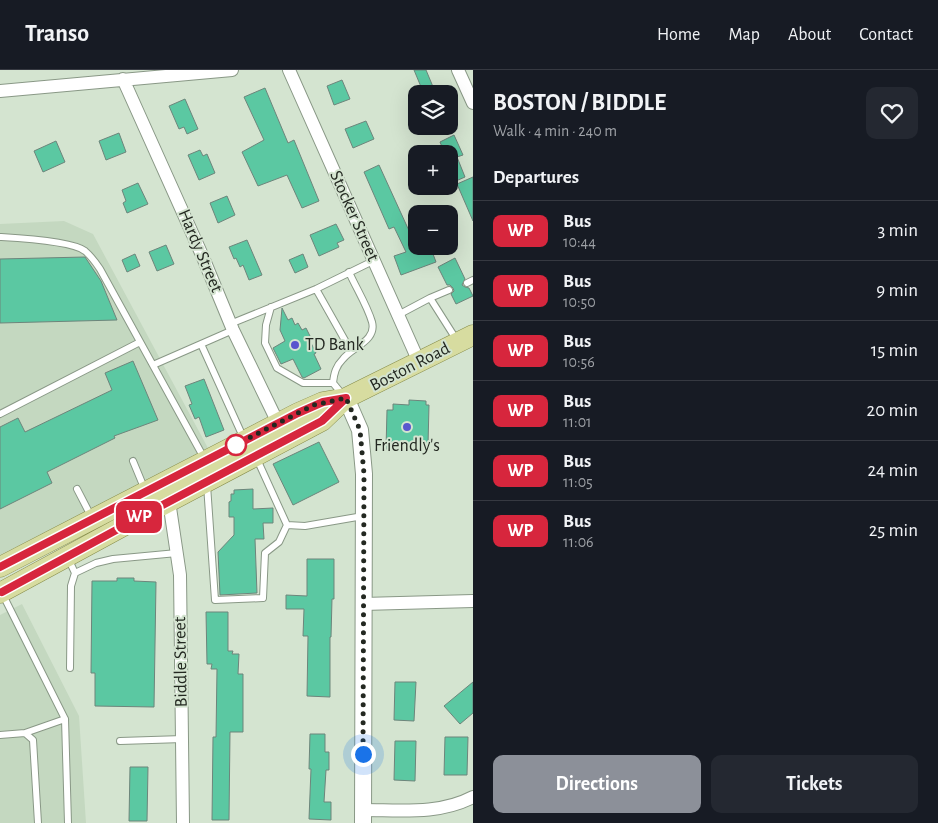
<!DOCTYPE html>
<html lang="en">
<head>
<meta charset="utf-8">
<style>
	body { margin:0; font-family:"Alegreya Sans",sans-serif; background:#242831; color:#f1f3f6; height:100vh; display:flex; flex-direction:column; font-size:19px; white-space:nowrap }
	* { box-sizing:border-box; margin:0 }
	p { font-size:16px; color:#9ea1a6 }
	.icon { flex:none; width:28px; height:28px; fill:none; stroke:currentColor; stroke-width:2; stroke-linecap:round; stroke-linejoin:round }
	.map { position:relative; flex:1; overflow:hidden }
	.panel { display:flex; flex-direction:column; background:#171b24; width:465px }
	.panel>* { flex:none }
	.badge { padding:0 10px; border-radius:8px; font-size:18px; line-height:32px }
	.controls { position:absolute; left:408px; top:15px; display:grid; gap:10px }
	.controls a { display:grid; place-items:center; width:50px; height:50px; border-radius:10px; background:#171b24; box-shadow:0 5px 20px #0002; font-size:25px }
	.you { position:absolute; width:25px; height:25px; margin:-12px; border:4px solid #fff; border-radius:50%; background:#1a73e8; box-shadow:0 0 0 8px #1a73e833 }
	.map>.badge { position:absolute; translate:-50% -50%; box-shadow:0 0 0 2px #fff }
	h2 { padding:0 20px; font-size:19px; line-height:45px }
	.round { display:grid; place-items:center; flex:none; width:52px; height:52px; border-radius:10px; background:#242831 }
	.overview { display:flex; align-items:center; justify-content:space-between; height:85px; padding:0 20px }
	h1 { font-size:24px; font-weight:600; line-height:38px }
	.cta { display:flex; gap:10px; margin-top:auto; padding:10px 20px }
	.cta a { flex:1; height:58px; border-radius:10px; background:#8c9099; color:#fff; font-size:20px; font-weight:600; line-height:58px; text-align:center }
	.cta a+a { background:#242831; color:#f1f3f6 }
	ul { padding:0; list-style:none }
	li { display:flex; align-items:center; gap:15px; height:60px; padding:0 20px; border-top:1px solid #363941 }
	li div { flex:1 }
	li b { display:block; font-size:19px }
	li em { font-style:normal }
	li .badge { min-width:55px; font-weight:700; text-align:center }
	header { display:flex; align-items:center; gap:30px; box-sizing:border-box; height:70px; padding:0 25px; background:#171b24; border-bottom:1px solid #363941 }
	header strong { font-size:24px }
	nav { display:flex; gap:28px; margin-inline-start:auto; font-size:18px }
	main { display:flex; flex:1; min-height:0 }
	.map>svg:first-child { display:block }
</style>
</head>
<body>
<header>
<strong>Transo</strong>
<nav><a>Home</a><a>Map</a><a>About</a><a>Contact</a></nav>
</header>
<main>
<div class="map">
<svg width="473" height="753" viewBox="0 0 473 753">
	<rect width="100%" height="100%" fill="#d4e4d0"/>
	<path fill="#c4d8c0" d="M64 151 93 164 209 380 0 485V154Z
		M22 534 79 646 86 753H0V545Z"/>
	<path fill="#5bc8a2" stroke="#6d857b" d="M414 0H426L436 24H424Z
		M342 10 350 29 334 35 327 16Z
		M265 18 288 73 294 70 319 131 302 138 287 105 258 116 242 82 264 70 244 27Z
		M185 29 198 59 187 64 184 57 179 59 169 36Z
		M366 51 374 69 353 78 345 59Z
		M119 63 126 82 106 90 99 71Z
		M454 65 463 85 457 87 465 107 449 114V84H445L440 72Z
		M56 71 65 92 43 102 34 81Z
		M200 80 203 86 207 84 215 103 199 110 188 85Z
		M379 95 416 176H430L436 192 401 205 394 186 406 182 394 157 389 159 364 102Z
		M473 107V151L457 114Z
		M138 113 148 134 127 143 123 133 126 131 122 120Z
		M227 126 235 145 218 153 210 133Z
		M336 154 344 170 337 173 339 177 319 186 310 165Z
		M247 170 262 205 249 210 243 195 240 197 236 188 234 189 229 177Z
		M166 175 174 194 157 201 149 182Z
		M135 184 140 196 127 202 122 190Z
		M303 184 308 197 295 203 289 190Z
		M85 187 101 211 117 250 0 253V189Z
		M455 188 465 209 462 215 465 217 469 218 473 226 456 234 451 224 454 221 453 218 450 215H447L438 197Z
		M282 238 288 250 292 248 295 255 298 253 302 260 306 258 312 270 310 271 316 283 314 284 321 299 304 308 302 307 293 289 281 294 273 278 285 271 280 260Z
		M133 291 158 350 114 366 115 368 47 402 52 413 0 439V357L18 348 25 362 112 320 105 303Z
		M204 309 224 360 206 367 199 347 195 349 189 335 192 334 185 316Z
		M409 330 426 331V335H429L428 375 397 374V379H386L387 340H393V334L409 335Z
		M319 372 339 412 293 435 273 394Z
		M253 419V439L273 438V453H263L264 469H255L257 523 220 525 218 482 234 465V447H229V432L231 431V424H234V420Z
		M307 489H334V529H332L331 567H330V627L307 626 308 566H303L304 539H286V525L307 526Z
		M117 508H134V511L156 512 154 637 95 636V603H91L92 511H117Z
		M206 542H228V581H233L232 584H239L238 604H243V662H230L229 750H212L213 667H216L217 599H211L212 594H207Z
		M395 612H416L414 651 394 650Z
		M473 612V643L460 654 444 636Z
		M310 664H325V682H329V700H326L324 732H331V750L309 749 311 699H309Z
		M445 667H468L467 705H444Z
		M395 671H416L415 711 394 710Z
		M130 697H148L147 751H129Z"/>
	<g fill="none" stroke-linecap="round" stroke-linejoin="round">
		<g stroke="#899886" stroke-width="8">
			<path id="service" d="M0 167C17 168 72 171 85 181 91 186 96 193 100 199L204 388
				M467 213 473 210
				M316 219 351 281
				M430 228 449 220
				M271 237 266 255 265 273 277 298 303 313H333L342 324
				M398 245 430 228 456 269
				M230 254 316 219 373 191
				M233 260 201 274 244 369
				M153 295 201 274
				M333 313C334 303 336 296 343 289 352 277 377 271 372 252 367 235 356 218 349 202
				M0 344 140 272
				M133 391 145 420
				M207 415 215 530 263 528 265 483 279 472 287 455 256 387
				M77 419 91 446
				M287 455 305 456 363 446
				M68 488 75 503 96 493 113 489 177 483
				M3 525 65 649 25 663
				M70 598 71 516 75 503
				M65 649 68 753
				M0 665 25 663 33 670 38 753
				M120 671 183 669"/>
		</g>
		<g stroke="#899886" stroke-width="14">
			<path id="minor" d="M289 0 419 292
				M458 0 473 33
				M123 9 202 185 233 260 278 353
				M0 21 232 0
				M169 431 180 505 183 753
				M363 534 473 531
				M363 740C400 740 439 745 473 727"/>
		</g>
		<g stroke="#899886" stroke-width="18">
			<path id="tertiary" d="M346 328 360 360 364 404 363 753"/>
		</g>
		<g stroke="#878d4b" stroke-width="21">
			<path id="primary" d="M0 497 298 343 323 332 346 328 473 265
				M0 523 140 447 322 351 346 328"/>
		</g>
		<use href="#service" stroke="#fff" stroke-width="6"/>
		<use href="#minor" stroke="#fff" stroke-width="12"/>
		<use href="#tertiary" stroke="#fff" stroke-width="16"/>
		<use href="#primary" stroke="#d7dca0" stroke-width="20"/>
	</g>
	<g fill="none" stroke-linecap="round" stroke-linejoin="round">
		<g stroke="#fff" stroke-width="11">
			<path id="line" d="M0 497 298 343 323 332 346 328 322 351 155 439 2 522"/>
		</g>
		<use href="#line" stroke="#d7263d" stroke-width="8"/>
		<path stroke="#232821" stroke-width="5" stroke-dasharray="0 9" d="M236 375 231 377 314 335 346 328 360 360 364 404 363 684"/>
	</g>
	<g fill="#5956ce" stroke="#d4e4d0" stroke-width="2">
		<circle cx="295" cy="275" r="5"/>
		<circle cx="407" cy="357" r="5"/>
	</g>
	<circle fill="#fff" stroke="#d7263d" stroke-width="2.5" cx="236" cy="375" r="10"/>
	<g text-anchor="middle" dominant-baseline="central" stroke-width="4" stroke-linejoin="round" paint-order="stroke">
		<g font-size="18" fill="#232821" stroke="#d4e4d0">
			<text transform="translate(354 146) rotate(66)">Stocker Street</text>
			<text transform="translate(200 181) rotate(67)">Hardy Street</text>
			<text transform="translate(410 297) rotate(-27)">Boston Road</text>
			<text transform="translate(181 592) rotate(-91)">Biddle Street</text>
		</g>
		<g font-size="18" fill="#232821" stroke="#d4e4d0" text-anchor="start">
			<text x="305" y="275">TD Bank</text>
			<text x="407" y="376" text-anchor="middle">Friendly's</text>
		</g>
	</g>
</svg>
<div class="controls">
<a><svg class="icon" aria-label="layers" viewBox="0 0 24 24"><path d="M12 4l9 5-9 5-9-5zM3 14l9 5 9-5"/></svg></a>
<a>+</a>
<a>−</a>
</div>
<div class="you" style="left:363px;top:684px"></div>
<b class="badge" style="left:139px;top:447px;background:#d7263d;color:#fff">WP</b>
</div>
<section class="panel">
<div class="overview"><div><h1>BOSTON / BIDDLE</h1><p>Walk · 4 min · 240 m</p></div><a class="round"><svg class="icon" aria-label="heart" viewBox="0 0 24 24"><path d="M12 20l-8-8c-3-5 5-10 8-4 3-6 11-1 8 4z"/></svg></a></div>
<h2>Departures</h2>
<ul>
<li><span class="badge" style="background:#d7263d;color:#fff">WP</span><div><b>Bus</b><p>10:44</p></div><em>3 min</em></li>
<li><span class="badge" style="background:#d7263d;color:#fff">WP</span><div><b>Bus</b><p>10:50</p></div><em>9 min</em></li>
<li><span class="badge" style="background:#d7263d;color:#fff">WP</span><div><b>Bus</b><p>10:56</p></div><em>15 min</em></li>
<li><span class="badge" style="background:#d7263d;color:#fff">WP</span><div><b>Bus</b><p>11:01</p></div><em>20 min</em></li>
<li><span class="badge" style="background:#d7263d;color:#fff">WP</span><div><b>Bus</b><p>11:05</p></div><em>24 min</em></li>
<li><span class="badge" style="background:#d7263d;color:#fff">WP</span><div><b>Bus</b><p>11:06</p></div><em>25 min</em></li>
</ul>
<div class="cta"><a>Directions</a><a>Tickets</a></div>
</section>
</main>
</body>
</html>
